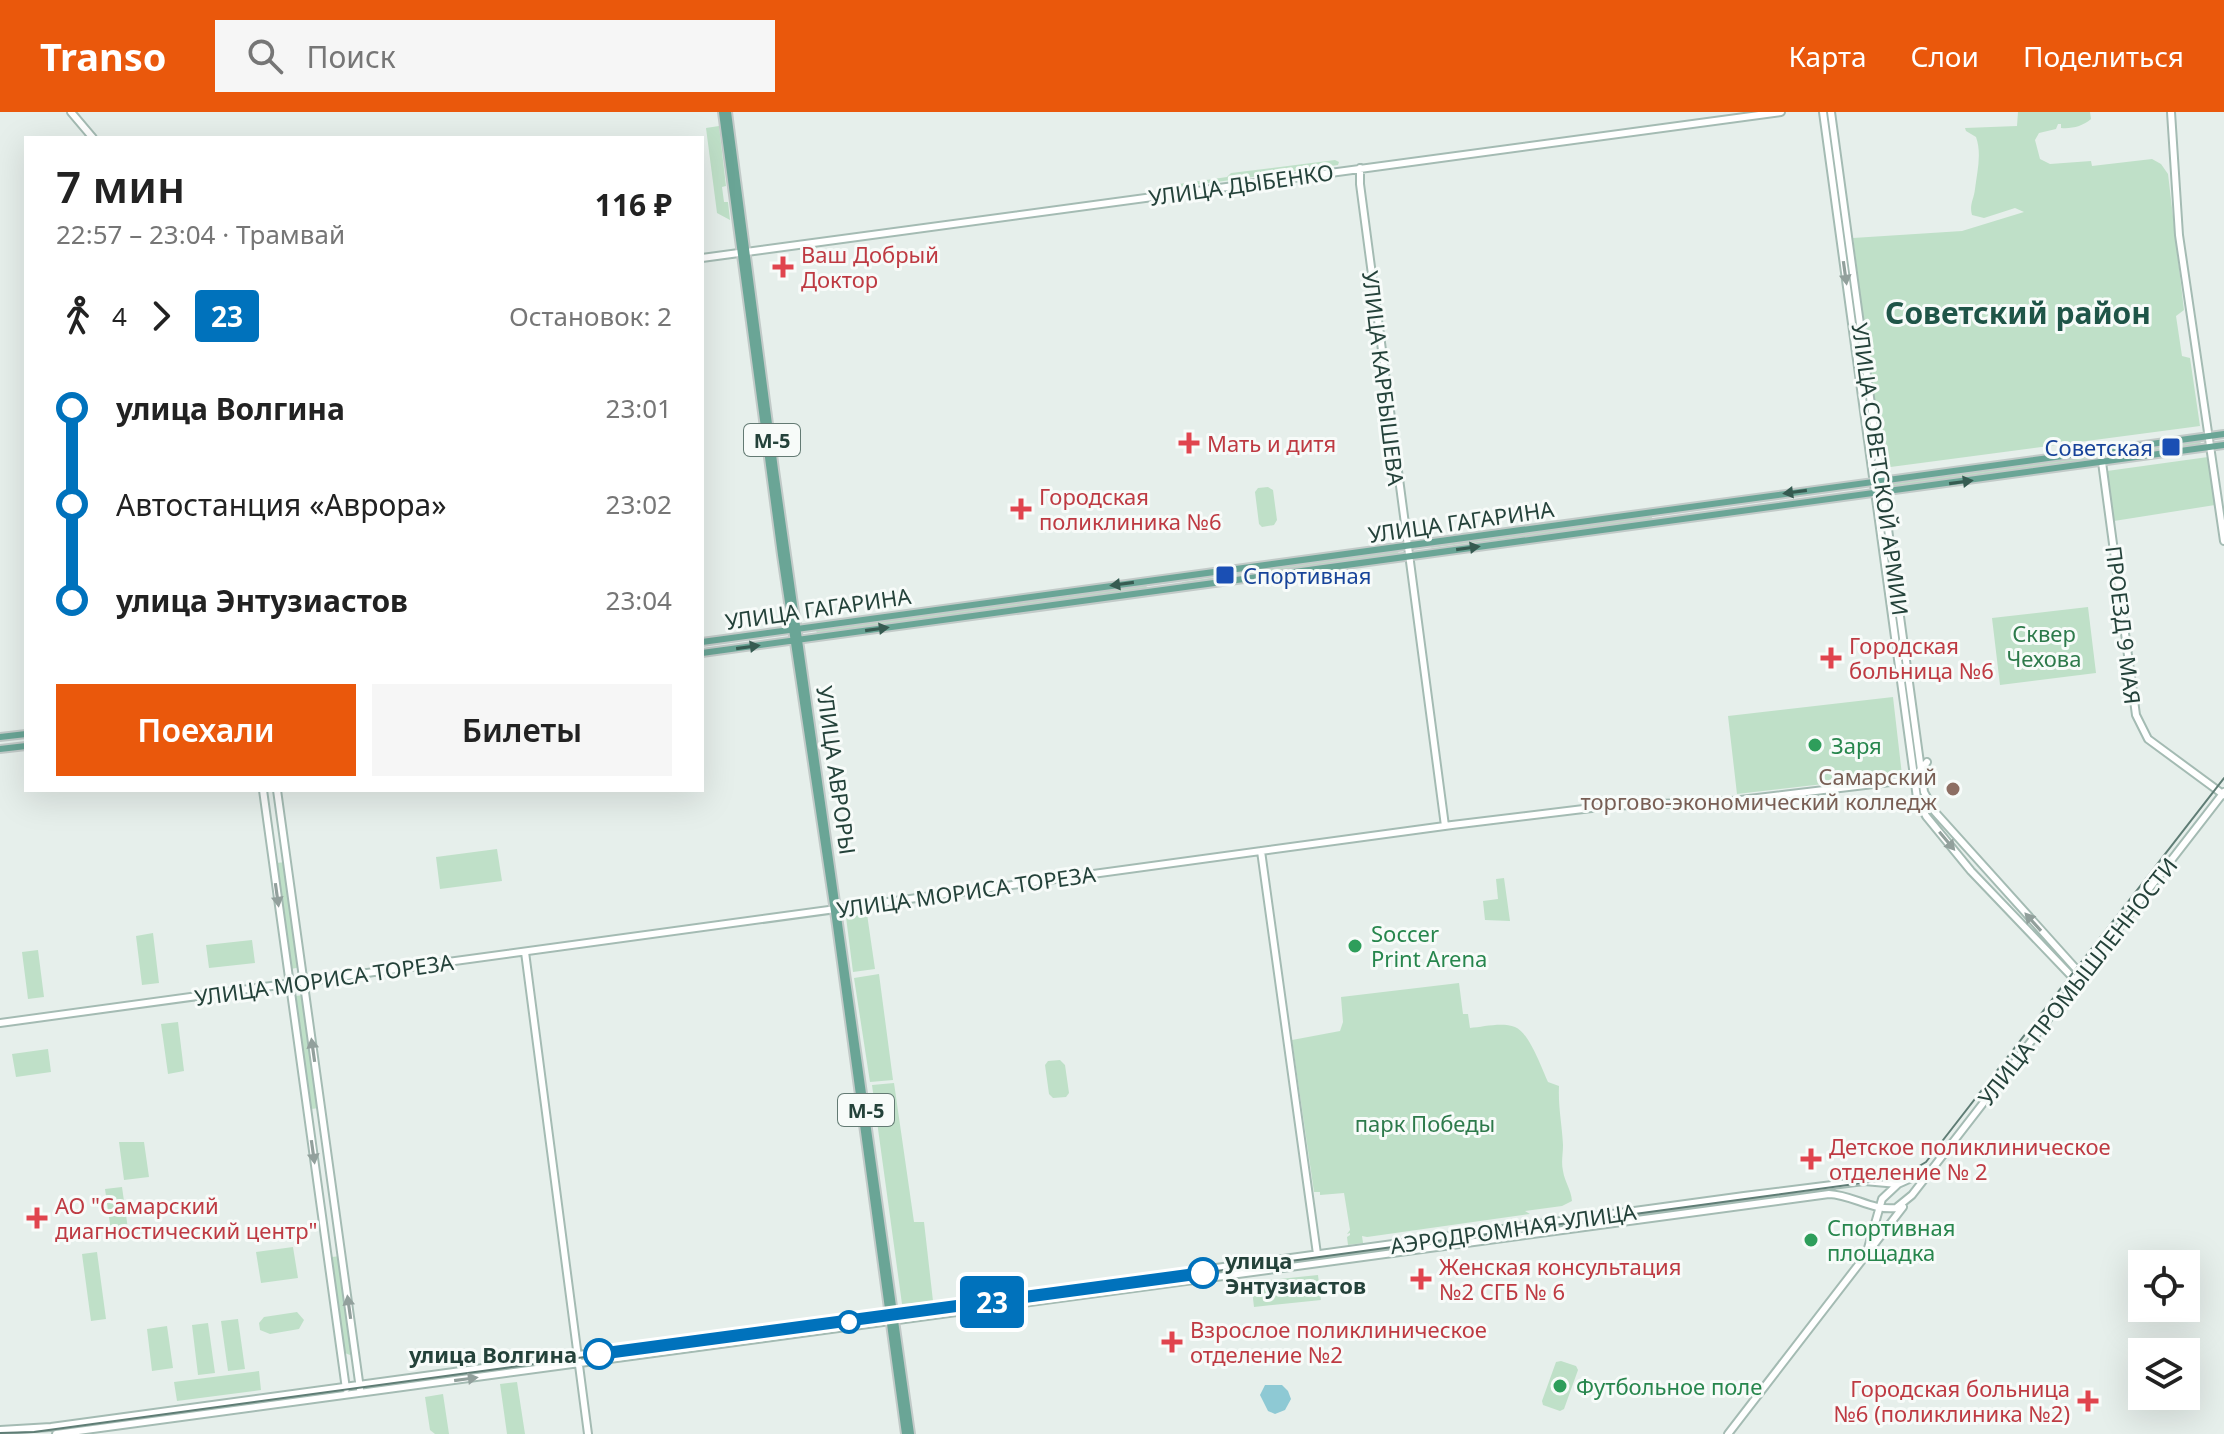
<!DOCTYPE html>
<html lang="ru">
<head>
<meta charset="utf-8">
<style>
	body { margin:0; font-family:"Noto Sans",sans-serif; background:#f6f6f6; color:#222; height:100vh; display:flex; flex-direction:column; font-size:30px; white-space:nowrap }
	* { box-sizing:border-box; margin:0 }
	p { font-size:26px; color:#767676 }
	.icon { flex:none; width:44px; height:44px; fill:none; stroke:currentColor; stroke-width:2; stroke-linecap:round; stroke-linejoin:round }
	.map { position:relative; flex:1; overflow:hidden }
	.drawer { position:absolute; left:24px; top:24px; width:680px; height:656px; display:flex; flex-direction:column; background:#fff; border-radius:0px; box-shadow:0 8px 32px #0002 }
	.drawer>* { flex:none }
	.badge { padding:0 16px; border-radius:6px; font-size:28px; line-height:52px }
	.buttons { position:absolute; left:2128px; top:1138px; display:grid; gap:16px }
	.buttons a { display:grid; place-items:center; width:72px; height:72px; border-radius:0px; background:#fff; box-shadow:0 8px 32px #0002; font-size:40px }
	.map>.badge { position:absolute; translate:-50% -50%; box-shadow:0 0 0 4px #fff }
	.legs { display:flex; align-items:center; gap:12px; height:88px; padding:0 32px; font-size:26px }
	.legs p { margin-inline-start:auto }
	.summary { display:flex; align-items:center; justify-content:space-between; height:136px; padding:0 32px }
	h1 { font-size:44px; font-weight:600; line-height:60px }
	.cta { display:flex; gap:16px; margin-top:auto; padding:16px 32px }
	.cta a { flex:1; height:92px; border-radius:0px; background:#ea580c; color:#fff; font-size:32px; font-weight:600; line-height:92px; text-align:center }
	.cta a+a { background:#f6f6f6; color:#222 }
	ul { padding:0 32px; list-style:none }
	li { display:flex; align-items:center; gap:28px; height:96px; font-size:30px }
	li i { display:grid; place-items:center; width:12px; height:100%; margin:0 10px; background:currentColor }
	li i::after { content:''; width:20px; height:20px; margin:-10px; border:6px solid; border-radius:50%; background:#fff }
	li p { margin-inline-start:auto }
	li:first-child i { background:linear-gradient(#0000 50%,currentColor 0) }
	li:last-child i { background:linear-gradient(currentColor 50%,#0000 0) }
	header { display:flex; align-items:center; gap:48px; box-sizing:border-box; height:112px; padding:0 40px; background:#ea580c; color:#fff }
	header strong { font-size:38px }
	nav { display:flex; gap:44px; margin-inline-start:auto; font-size:28px }
	.search { width:560px; height:72px; background:#f6f6f6; display:flex; align-items:center; gap:20px; box-sizing:border-box; padding:0 28px; border-radius:0px; color:#767676; font-size:30px }
	.map>svg:first-child { display:block }
</style>
</head>
<body>
<header>
<strong>Transo</strong>
<div class="search"><svg class="icon" aria-label="search" viewBox="0 0 24 24"><circle cx="10" cy="10" r="6"/><path d="M15 15l6 6"/></svg>Поиск</div>
<nav><a>Карта</a><a>Слои</a><a>Поделиться</a></nav>
</header>
<div class="map">
<svg width="2224" height="1322" viewBox="0 0 2224 1322">
	<rect width="100%" height="100%" fill="#e6efeb"/>
	<path fill="#bfe0c8" d="M2018 0H2090L2091 7C2083 14 2072 17 2061 16V12H2058L2056 17 2039 21 2035 28 2040 47 2050 52 2091 49 2092 54 2152 47 2161 52 2168 62 2184 198 2176 204 2182 244 2190 246 2200 314 1883 356 1853 126 1962 119 2024 100 2015 96 1984 106 1972 103C1969 93 1974 87 1975 77 1977 60 1982 42 1976 25L1966 19 1965 16 2017 14Z
		M719 14 726 74 722 75 724 90H728L730 108 717 101 706 16Z
		M1335 48 1339 50 1338 53 1159 78 1158 75 1227 65 1231 61Z
		M2200 328 2201 332 1891 375 1890 372Z
		M2208 345 2215 393 2114 409 2107 359Z
		M1268 375 1273 378 1277 408 1274 413 1262 415 1259 412 1255 380 1258 376Z
		M1652 404V407L1431 436 1432 434Z
		M1398 439 1399 443 1183 472 1182 470Z
		M1146 472 1147 476 818 522 816 519Z
		M2088 495 2096 561 2000 573 1992 506Z
		M1893 585 1902 663 1737 682 1728 604Z
		M497 737 502 769 440 777 436 745Z
		M286 750 301 855 291 857 276 751Z
		M1504 766 1510 809 1485 808 1483 789 1498 787 1496 767Z
		M867 802 875 857 853 860 846 805Z
		M153 821 159 871 142 873 136 824Z
		M252 828 255 851 209 856 206 833Z
		M38 838 44 885 28 887 22 840Z
		M879 862 893 968 870 970 854 866Z
		M1459 871 1463 902H1468L1470 916C1483 915 1502 910 1515 915 1529 920 1542 957 1548 970L1559 974C1558 995 1562 1012 1563 1033 1563 1042 1561 1050 1563 1059 1565 1071 1571 1077 1572 1089L1562 1094 1525 1099 1530 1102 1367 1125 1362 1124 1363 1131 1348 1133 1347 1125 1350 1123V1121L1347 1122 1350 1118 1344 1081 1320 1083V1080H1314L1292 928 1340 919 1343 910 1341 885Z
		M305 883 320 996 311 997 295 884Z
		M178 910 184 959 168 962 161 912Z
		M48 937 51 960 16 965 12 942Z
		M1060 948 1065 953 1069 981 1066 985 1053 986 1049 982 1045 953 1048 949Z
		M894 971 914 1110H924L933 1189 902 1192 872 973Z
		M119 1030H144L149 1065 124 1068Z
		M122 1075 129 1124 112 1126 105 1077Z
		M293 1135 298 1166 261 1171 256 1140Z
		M97 1140 106 1207 91 1209 82 1142Z
		M340 1144 353 1240 350 1243 345 1241 332 1145Z
		M1318 1163 1321 1188 1254 1195 1252 1178 1260 1177V1169Z
		M297 1200 304 1208 299 1217 270 1222 260 1218 259 1211 264 1205Z
		M238 1207 245 1257 228 1259 221 1209Z
		M208 1211 215 1261 198 1263 192 1213Z
		M167 1214 173 1256 152 1259 147 1217Z
		M1561 1249 1576 1254 1578 1258 1564 1297 1560 1299 1543 1293 1542 1289 1556 1250Z
		M259 1259 261 1278 177 1289 174 1270Z
		M517 1270 525 1322H507L500 1272Z
		M443 1282 449 1322H435L430 1318 425 1285Z"/>
	<path fill="#8ec9d4" d="M1265 1273H1282L1288 1279 1291 1287 1285 1298 1275 1302 1268 1299 1260 1283Z"/>
	<g fill="none" stroke-linecap="round" stroke-linejoin="round">
		<g stroke="#a4bbb3" stroke-width="10">
			<path id="secondary" d="M71 0 93 26
				M1823 0 1917 686 1926 704 1971 759 2078 871
				M1831 0 1924 680 1935 700 2078 859V871
				M2171 0 2179 123 2224 429
				M1360 56V72L1445 714
				M702 146 1781 0
				M2102 350 2136 603 2148 627 2224 683
				M263 678 346 1277
				M277 678 360 1277
				M1261 739 1317 1142
				M525 840 588 1322
				M0 911 1452 713 1608 694 1732 689 1907 668 1915 664 1927 650
				M1868 1136 1882 1087 1898 1072 1927 1059
				M0 1318 51 1315 1744 1084 1864 1069 1898 1072
				M56 1322 1829 1082C1853 1083 1872 1099 1896 1096L1912 1083 2224 680
				M1728 1322 1903 1095"/>
		</g>
		<g stroke="#c2cac8" stroke-width="10">
			<path id="primary" d="M722 0 781 443 835 806 905 1322
				M728 0 775 358 911 1322
				M702 530 2224 322
				M702 541 2224 333
				M0 625 26 622
				M0 637 26 634"/>
		</g>
		<use href="#secondary" stroke="#fff" stroke-width="6"/>
		<use href="#primary" stroke="#6aa596" stroke-width="6"/>
		<path stroke="#5f7d75" stroke-width="2" d="M0 1321 34 1320 1899 1066 1926 1050 2224 666"/>
	</g>
	<defs><path id="oneway-solid" d="M-6-.8H1V-3.2L6.5 0L1 3.2V.8H-6Z" transform="scale(2)"/></defs>
	<g fill="#92a09c">
		<use href="#oneway-solid" transform="translate(1845 161) rotate(82)"/>
		<use href="#oneway-solid" transform="translate(1947 729) rotate(50)"/>
		<use href="#oneway-solid" transform="translate(277 783) rotate(82)"/>
		<use href="#oneway-solid" transform="translate(2033 810) rotate(-132)"/>
		<use href="#oneway-solid" transform="translate(313 938) rotate(-98)"/>
		<use href="#oneway-solid" transform="translate(313 1040) rotate(82)"/>
		<use href="#oneway-solid" transform="translate(349 1195) rotate(-98)"/>
		<use href="#oneway-solid" transform="translate(466 1267) rotate(-8)"/>
	</g>
	<g fill="#365b51">
		<use href="#oneway-solid" transform="translate(1961 370) rotate(-8)"/>
		<use href="#oneway-solid" transform="translate(1795 380) rotate(172)"/>
		<use href="#oneway-solid" transform="translate(1468 436) rotate(-8)"/>
		<use href="#oneway-solid" transform="translate(1122 472) rotate(172)"/>
		<use href="#oneway-solid" transform="translate(877 517) rotate(-8)"/>
		<use href="#oneway-solid" transform="translate(748 535) rotate(-8)"/>
	</g>
	<g fill="none" stroke-linecap="round" stroke-linejoin="round">
		<g stroke="#fff" stroke-width="18">
			<path id="line-1" d="M599 1242 1203 1161"/>
		</g>
		<use href="#line-1" stroke="#0072bc" stroke-width="12"/>
	</g>
	<g fill="#e0444e" stroke="#f7fbf9" stroke-width="3">
		<path d="M779 143h8v8h8v8h-8v8h-8v-8h-8v-8h8z"/>
		<path d="M1185 319h8v8h8v8h-8v8h-8v-8h-8v-8h8z"/>
		<path d="M1017 385h8v8h8v8h-8v8h-8v-8h-8v-8h8z"/>
		<path d="M1827 534h8v8h8v8h-8v8h-8v-8h-8v-8h8z"/>
		<path d="M1807 1035h8v8h8v8h-8v8h-8v-8h-8v-8h8z"/>
		<path d="M33 1094h8v8h8v8h-8v8h-8v-8h-8v-8h8z"/>
		<path d="M1417 1155h8v8h8v8h-8v8h-8v-8h-8v-8h8z"/>
		<path d="M1168 1218h8v8h8v8h-8v8h-8v-8h-8v-8h8z"/>
		<path d="M2084 1277h8v8h8v8h-8v8h-8v-8h-8v-8h8z"/>
	</g>
	<g fill="#1a4fb4" stroke="#f7fbf9" stroke-width="3">
		<rect x="2161" y="325" width="20" height="20" rx="4"/>
		<rect x="1215" y="453" width="20" height="20" rx="4"/>
	</g>
	<g fill="#2e9e5b" stroke="#f7fbf9" stroke-width="3">
		<circle cx="1815" cy="633" r="8"/>
		<circle cx="1355" cy="834" r="8"/>
		<circle cx="1811" cy="1128" r="8"/>
		<circle cx="1560" cy="1274" r="8"/>
	</g>
	<circle fill="#8d6e63" stroke="#f7fbf9" stroke-width="3" cx="1953" cy="677" r="8"/>
	<g fill="#fff" stroke="#0072bc" stroke-width="4">
		<circle cx="1203" cy="1161" r="14"/>
		<circle cx="849" cy="1210" r="10"/>
		<circle cx="599" cy="1242" r="14"/>
	</g>
	<g text-anchor="middle" dominant-baseline="central" stroke-width="6" stroke-linejoin="round" paint-order="stroke">
		<g fill="#f7fbf9" stroke="#637a73" stroke-width="2">
			<rect x="744" y="312" width="56" height="32" rx="6"/>
			<rect x="838" y="982" width="56" height="32" rx="6"/>
		</g>
		<g font-size="20" font-weight="bold" fill="#24423a">
			<text x="772" y="328">М-5</text>
			<text x="866" y="998">М-5</text>
		</g>
		<g font-size="22" fill="#24423a" stroke="#f7fbf9">
			<text transform="translate(1241 72) rotate(-8)">УЛИЦА ДЫБЕНКО</text>
			<text transform="translate(1384 266) rotate(83)">УЛИЦА КАРБЫШЕВА</text>
			<text transform="translate(1881 357) rotate(82)">УЛИЦА СОВЕТСКОЙ АРМИИ</text>
			<text transform="translate(1461 409) rotate(-8)">УЛИЦА ГАГАРИНА</text>
			<text transform="translate(818 496) rotate(-8)">УЛИЦА ГАГАРИНА</text>
			<text transform="translate(2124 513) rotate(83)">ПРОЕЗД 9 МАЯ</text>
			<text transform="translate(837 658) rotate(82)">УЛИЦА АВРОРЫ</text>
			<text transform="translate(966 779) rotate(-8)">УЛИЦА МОРИСА ТОРЕЗА</text>
			<text transform="translate(324 867) rotate(-8)">УЛИЦА МОРИСА ТОРЕЗА</text>
			<text transform="translate(2077 869) rotate(-52)">УЛИЦА ПРОМЫШЛЕННОСТИ</text>
			<text transform="translate(1513 1116) rotate(-8)">АЭРОДРОМНАЯ УЛИЦА</text>
		</g>
		<g font-size="22" fill="#be3a42" stroke="#f7fbf9" text-anchor="start">
			<text x="801" y="142">Ваш Добрый<tspan x="801" dy="25">Доктор</tspan></text>
			<text x="1207" y="331">Мать и дитя</text>
			<text x="1039" y="384">Городская<tspan x="1039" dy="25">поликлиника №6</tspan></text>
			<text x="1849" y="533">Городская<tspan x="1849" dy="25">больница №6</tspan></text>
			<text x="1829" y="1034">Детское поликлиническое<tspan x="1829" dy="25">отделение № 2</tspan></text>
			<text x="55" y="1093">АО "Самарский<tspan x="55" dy="25">диагностический центр"</tspan></text>
			<text x="1439" y="1154">Женская консультация<tspan x="1439" dy="25">№2 СГБ № 6</tspan></text>
			<text x="1190" y="1217">Взрослое поликлиническое<tspan x="1190" dy="25">отделение №2</tspan></text>
			<text x="2070" y="1276" text-anchor="end">Городская больница<tspan x="2070" dy="25">№6 (поликлиника №2)</tspan></text>
		</g>
		<g font-size="22" fill="#164399" stroke="#f7fbf9" text-anchor="end">
			<text x="2153" y="335">Советская</text>
			<text x="1243" y="463" text-anchor="start">Спортивная</text>
		</g>
		<g font-size="22" fill="#2d7a4b" stroke="#f7fbf9">
			<text x="2044" y="521">Сквер<tspan x="2044" dy="25">Чехова</tspan></text>
			<text x="1425" y="1011">парк Победы</text>
		</g>
		<g font-size="22" fill="#27864d" stroke="#f7fbf9" text-anchor="start">
			<text x="1831" y="633">Заря</text>
			<text x="1371" y="821">Soccer<tspan x="1371" dy="25">Print Arena</tspan></text>
			<text x="1827" y="1115">Спортивная<tspan x="1827" dy="25">площадка</tspan></text>
			<text x="1576" y="1274">Футбольное поле</text>
		</g>
		<g font-size="22" fill="#785e54" stroke="#f7fbf9" text-anchor="end">
			<text x="1937" y="664">Самарский<tspan x="1937" dy="25">торгово-экономический колледж</tspan></text>
		</g>
		<g font-size="22" font-weight="bold" fill="#24423a" stroke="#f7fbf9" text-anchor="start">
			<text x="1225" y="1148">улица<tspan x="1225" dy="25">Энтузиастов</tspan></text>
			<text x="577" y="1242" text-anchor="end">улица Волгина</text>
		</g>
		<g font-size="30" font-weight="bold" fill="#1f5548" stroke="#f7fbf9">
			<text x="2018" y="200">Советский район</text>
		</g>
	</g>
</svg>
<div class="buttons">
<a><svg class="icon" aria-label="locate" viewBox="0 0 24 24"><circle cx="12" cy="12" r="6"/><path d="M12 2v4M12 18v4M2 12h4M18 12h4"/></svg></a>
<a><svg class="icon" aria-label="layers" viewBox="0 0 24 24"><path d="M12 4l9 5-9 5-9-5zM3 14l9 5 9-5"/></svg></a>
</div>
<b class="badge" style="left:992px;top:1190px;background:#0072bc;color:#fff">23</b>
<section class="drawer">
<div class="summary"><div><h1>7 мин</h1><p>22:57 – 23:04 · Трамвай</p></div><b>116 ₽</b></div>
<div class="legs"><svg class="icon" aria-label="walk" viewBox="0 0 24 24"><circle cx="13" cy="4" r="2"/><path d="M13 8l-2 6 4 7M11 14l-3 7M7 12l3-4h3l4 4"/></svg>4<svg class="icon" aria-label="forward" viewBox="0 0 24 24"><path d="M9 5l7 7-7 7"/></svg><b class="badge" style="background:#0072bc;color:#fff">23</b><p>Остановок: 2</p></div>
<ul>
<li><i style="color:#0072bc"></i><b>улица Волгина</b><p>23:01</p></li>
<li><i style="color:#0072bc"></i><span>Автостанция «Аврора»</span><p>23:02</p></li>
<li><i style="color:#0072bc"></i><b>улица Энтузиастов</b><p>23:04</p></li>
</ul>
<div class="cta"><a>Поехали</a><a>Билеты</a></div>
</section>
</div>
</body>
</html>
